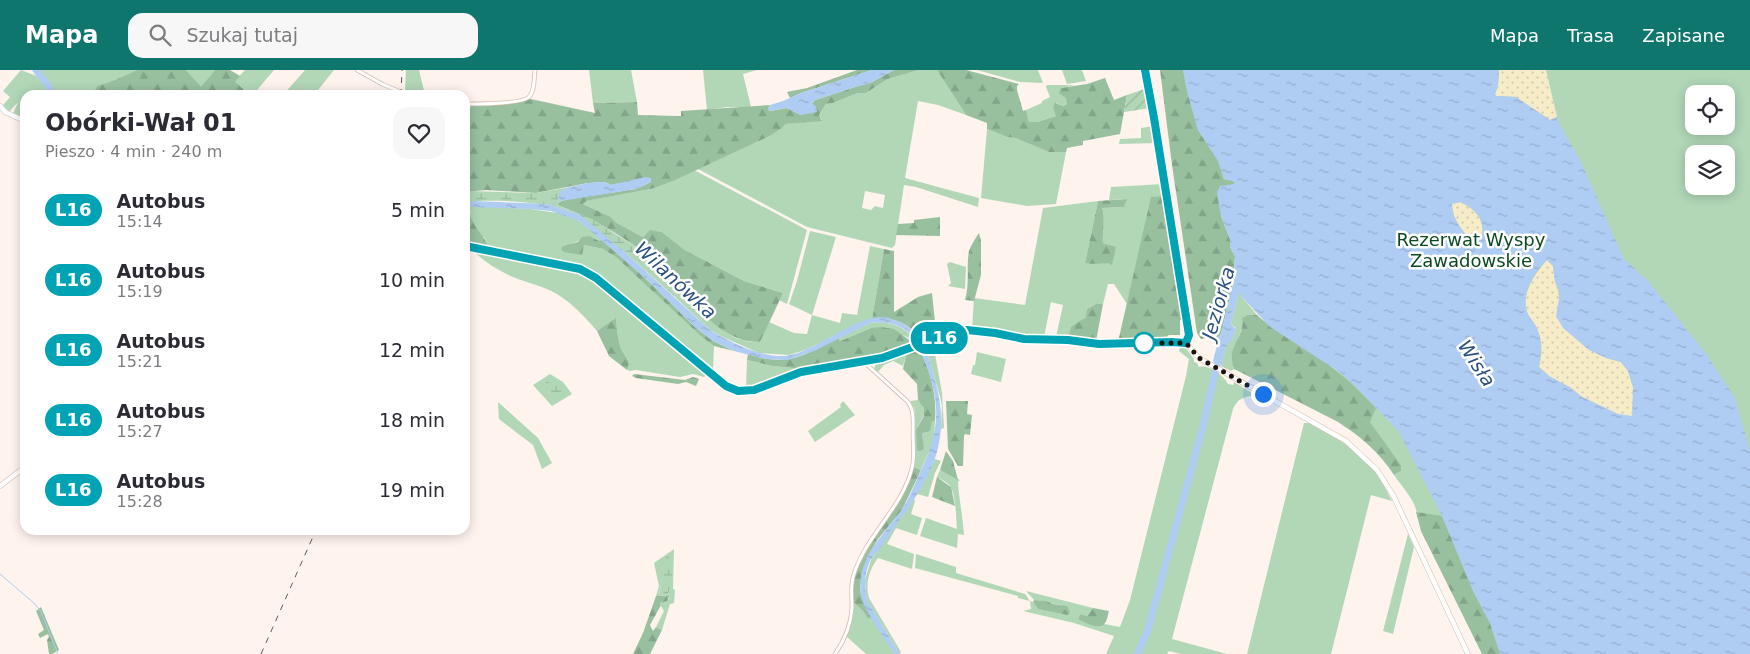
<!DOCTYPE html>
<html lang="pl">
<head>
<meta charset="utf-8">
<style>
	body { margin:0; font-family:"DejaVu Sans",sans-serif; background:#f7f7f7; color:#2b2b33; height:100vh; display:flex; flex-direction:column; font-size:19px; white-space:nowrap }
	* { box-sizing:border-box; margin:0 }
	p { font-size:16px; color:#7c7c81 }
	.icon { flex:none; width:28px; height:28px; fill:none; stroke:currentColor; stroke-width:2; stroke-linecap:round; stroke-linejoin:round }
	.map { position:relative; flex:1; overflow:hidden }
	.details { position:absolute; left:20px; top:20px; width:450px; height:445px; display:flex; flex-direction:column; background:#fff; border-radius:15px; box-shadow:0 2px 12px #0003 }
	.details>* { flex:none }
	.badge { padding:0 10px; border-radius:16px; font-size:18px; line-height:32px }
	.buttons { position:absolute; left:1685px; top:15px; display:grid; gap:10px }
	.buttons a { display:grid; place-items:center; width:50px; height:50px; border-radius:10px; background:#fff; box-shadow:0 2px 12px #0003; font-size:25px }
	.you { position:absolute; width:25px; height:25px; margin:-12px; border:4px solid #fff; border-radius:50%; background:#1a73e8; box-shadow:0 0 0 8px #1a73e833 }
	.map>.badge { position:absolute; translate:-50% -50%; box-shadow:0 0 0 2px #fff }
	.round { display:grid; place-items:center; flex:none; width:52px; height:52px; border-radius:15px; background:#f7f7f7 }
	.headline { display:flex; align-items:center; justify-content:space-between; height:85px; padding:0 25px }
	h1 { font-size:24px; font-weight:700; line-height:38px }
	ul { padding:0; list-style:none }
	li { display:flex; align-items:center; gap:15px; height:70px; padding:0 25px }
	li div { flex:1 }
	li b { display:block; font-size:19px }
	li em { font-style:normal }
	li .badge { min-width:55px; font-weight:700; text-align:center }
	header { display:flex; align-items:center; gap:30px; box-sizing:border-box; height:70px; padding:0 25px; background:#0f766e; color:#fff }
	header strong { font-size:24px }
	nav { display:flex; gap:28px; margin-inline-start:auto; font-size:18px }
	.search { width:350px; height:45px; background:#f7f7f7; display:flex; align-items:center; gap:12px; box-sizing:border-box; padding:0 18px; border-radius:15px; color:#7c7c81; font-size:19px }
	.map>svg:first-child { display:block }
</style>
</head>
<body>
<header>
<strong>Mapa</strong>
<div class="search"><svg class="icon" aria-label="search" viewBox="0 0 24 24"><circle cx="10" cy="10" r="6"/><path d="M15 15l6 6"/></svg>Szukaj tutaj</div>
<nav><a>Mapa</a><a>Trasa</a><a>Zapisane</a></nav>
</header>
<div class="map">
<svg width="1750" height="584" viewBox="0 0 1750 584">
	<defs>
		<pattern id="forest-firs" width="22" height="20" patternUnits="userSpaceOnUse" patternTransform="scale(1.25)"><rect width="22" height="20" fill="#98c09f"/><path d="M5 1l3.5 6h-7zM16 11l3.5 6h-7z" fill="#82a488"/></pattern>
		<pattern id="wetland-marsh" width="20" height="14" patternUnits="userSpaceOnUse" patternTransform="scale(1.25)"><rect width="20" height="14" fill="#b1d7b7"/><path d="M1 5h8M5 5V1M11 12h8M15 12V8" fill="none" stroke="#98b89c"/></pattern>
		<pattern id="sand-dots" width="8" height="8" patternUnits="userSpaceOnUse" patternTransform="scale(1.25)"><rect width="8" height="8" fill="#f6ecc7"/><path d="M2 2h.1M6 6h.1" fill="none" stroke="#d2caaa" stroke-width="1.8" stroke-linecap="round"/></pattern>
		<pattern id="garden-furrows" width="10" height="10" patternUnits="userSpaceOnUse" patternTransform="scale(1.25)"><rect width="10" height="10" fill="#b1d7b7"/><path d="M-1 1l2-2M0 10L10 0M9 11l2-2" fill="none" stroke="#98b89c"/></pattern>
		<pattern id="water-ripples" width="26" height="14" patternUnits="userSpaceOnUse" patternTransform="scale(1.25)"><rect width="26" height="14" fill="#afccf3"/><path d="M2 4q2-2 4 0t4 0M15 11q2-2 4 0t4 0" fill="none" stroke="#96aecf"/></pattern>
	</defs>
	<rect width="100%" height="100%" fill="#fef3ed"/>
	<path fill="#b1d7b7" fill-rule="evenodd" d="M21 0 39 7 34 0H137C122 7 107 14 93 23V25H25V49L13 44 18 32 9 42 3 35 10 27 3 21Z
		M186 0H215L201 18Z
		M245 0H274L253 25 234 12Z
		M305 0H334L314 25H283Z
		M406 0H419L425 25H414L405 22Z
		M589 0H631L637 32 593 33Z
		M703 0H757L743 4 751 37H727L707 40Z
		M919 0H937L966 45 938 35 918 31 905 108 979 128 978 137 916 117 904 115 895 175 892 178 807 157 698 99 770 66 781 59 786 54 822 50 819 45 826 34 833 33 858 23H866L888 9ZM865 121 885 125 883 138 875 136 871 140 862 138Z
		M977 0H1038L1043 13 1020 12Z
		M1062 0H1082L1086 11 1067 14Z
		M1160 0H1750V584H1494L1471 553 1417 447C1418 433 1402 417 1394 405L1401 401V395L1373 357ZM1694 24H1726V56H1694ZM1694 84H1726V116H1694Z
		M1047 15H1075L1061 18 1068 31 1067 34 1063 36 1056 33V46L1037 52H1029L1026 40 1042 33V31L1050 27 1046 17Z
		M1154 56 1157 73 1119 74 1120 69 1141 68V58Z
		M987 59 1007 67 1015 68 1049 82H1066L1056 134 1027 136 981 128Z
		M694 100 807 160 787 234 779 230 783 223 744 211 685 180 662 162 650 161 643 167 617 153 611 147 583 134 585 131 651 119Z
		M1163 114 1164 125H1162L1133 211 1127 234 1114 214H1108L1103 234H1096L1087 239V246L1077 254 1068 268 1056 267 1063 235 1051 232 1044 267H1019L989 260 972 259 974 228 1025 235 1043 138 1098 131 1085 193 1093 192 1103 194 1112 176 1103 173C1102 163 1106 147 1102 138L1124 137 1126 129 1109 130 1111 117Z
		M479 136 530 139 564 144 579 151 602 170 599 171 590 166 569 175 563 176 583 178 584 175 603 179 617 188 714 276 713 299 710 300 587 200 487 177 485 168C475 163 470 148 470 137Z
		M810 161 836 167 812 245 840 253 842 243 857 245 870 176 884 179 872 249 805 280 789 285 759 283 725 268 710 260 676 228 668 209 633 177V175L676 207 685 218 701 242 724 261 735 268 750 272H760L769 252 794 263 807 264 812 245 789 234 797 211Z
		M471 179 578 201 589 205 708 303 704 307 693 304 680 307 636 300 630 301 627 300C632 291 626 289 622 282 618 271 617 260 616 249L597 261C585 247 573 234 557 224 543 216 528 213 513 207 497 200 483 191 471 179Z
		M950 192 966 197 965 219 948 216 951 213 947 194Z
		M1239 221 1242 227 1257 245H1248C1241 262 1230 281 1234 299L1231 301 1221 296 1227 274 1232 269 1236 258 1231 254Z
		M883 252C898 255 910 260 917 273L905 266 871 258 840 271 838 268 870 253Z
		M933 273 942 323 944 358 941 359 942 336 940 326 925 276Z
		M1181 275 1185 277 1194 289V292L1197 293 1199 297C1209 294 1224 306 1228 314L1233 315 1234 312 1255 325C1244 327 1238 328 1233 339L1172 569 1227 584H1181L1169 581 1167 584H1106L1114 566 1074 553 1023 541 1031 539 1030 531 1018 528V526L915 498 916 484 956 497V503L1025 524 1030 531 1033 532 1038 539 1053 541 1063 535C1053 535 1045 530 1034 530L1026 521 1093 538 1087 546 1080 544 1078 549 1120 557 1130 530 1186 306 1189 289 1179 281Z
		M915 278 920 279 921 282 906 285 903 296 893 291 884 295 877 303 874 300 876 292 879 291Z
		M977 282 1006 289 1001 312 971 304 973 295H975Z
		M747 290 772 296 802 299 753 318 746 319Z
		M550 304 563 312 572 324 552 336 533 315Z
		M918 330 923 335 925 343 916 360 923 379 922 363 931 354 932 350 935 351 934 370 921 400 914 397 915 345 914 338 910 331Z
		M843 331 855 345 815 372 808 361 841 337 840 335Z
		M498 332 538 368 552 393 542 399 533 375 499 349Z
		M1304 353H1309C1333 366 1361 379 1377 403 1383 412 1387 422 1392 431L1371 425 1331 584H1247Z
		M935 389 941 391 935 403 928 427 917 424Z
		M940 400 960 410 958 412C959 430 963 447 964 465L958 464 957 478 920 466 926 448 957 459C956 448 956 424 950 416 947 412 941 409 937 407Z
		M914 429 915 431 911 444 922 448 917 465 896 458 887 474 914 484 912 499 878 488C869 500 865 513 869 528L901 582 900 584 868 532 866 525 865 510 871 490Z
		M1408 464 1414 477 1393 564 1383 561Z
		M674 479 673 519 675 520 674 533 670 534 662 560 656 557 664 541 661 536 660 537V533L669 529 670 525H668L670 518 662 509 659 525 656 526 659 516 654 493Z
		M853 532 863 541 868 549 872 547 895 584H866L846 566 853 544Z"/>
	<path fill="url(#forest-firs)" d="M137 0H186L201 17 215 0H230L240 6 235 12 251 25H93L97 16C113 12 123 6 137 0Z
		M857 0H872L801 23 790 28 787 22 807 18Z
		M894 0H919L888 9 866 23H858L833 33 826 34 819 45 822 51 786 54 781 59 770 66 675 110 651 119 586 131 583 134 611 147 617 153 643 167 650 160 662 162 685 180 744 211 783 223 760 272C752 272 745 271 737 268 723 263 685 233 685 218 677 209 668 203 659 195 629 169 595 149 557 135L561 131 569 129 636 119 651 112V108L611 115 605 112 588 113 536 123 486 120 465 122V36L512 33 531 29 595 43 593 33 637 32 638 45 678 46H681V41L770 35 768 39 770 41 787 38 801 45 815 30 858 16 870 13Z
		M937 0H966L1019 14 1017 16V20L1023 41 1026 40 1029 52H1037L1056 46 1053 37 1055 33 1063 36 1067 34 1066 28 1059 23 1061 18 1087 14 1105 8 1114 30 1127 25 1120 64 1083 71V75L1067 78 1066 82H1049L1015 68 1007 67 987 59V53L966 45Z
		M1160 0H1183L1187 21 1198 60 1218 91 1224 109 1235 111 1221 146 1230 169V177L1235 186 1233 214 1221 264 1217 269 1211 267 1201 269 1197 263 1172 95Z
		M1165 126 1184 250H1180V265H1169L1163 270 1118 272 1151 127Z
		M1127 129 1124 137 1102 138C1106 147 1102 163 1103 173L1116 177 1112 195 1108 193C1105 194 1088 194 1085 193L1098 131Z
		M465 135 470 137C469 158 488 166 487 177L465 173Z
		M940 147V166L896 165 898 154 914 153V150Z
		M979 163 981 171V205L974 231 965 230C970 212 966 198 969 181 971 175 975 169 979 163Z
		M590 166 599 171 602 170 644 207 695 257 713 271 734 281 714 276 701 266 617 188 603 179 584 175 582 185 564 182 561 179 563 176 578 172 582 167Z
		M884 179 894 181V242L918 227 932 223 935 252 945 250 934 267 921 272C912 253 891 246 872 249Z
		M1096 234H1103L1096 271 1068 268 1071 257 1086 247 1087 239Z
		M1248 245H1257C1274 261 1295 271 1314 284 1338 300 1357 318 1376 338L1370 352 1401 395V401L1394 405C1380 383 1360 366 1338 352L1234 299C1233 294 1231 288 1232 283 1235 270 1245 262 1242 248Z
		M616 248C617 259 618 271 622 281 626 289 632 291 627 300L609 286 597 261Z
		M881 257 894 259 915 274 874 288 802 299 772 296 747 290 748 284C787 297 804 286 838 268L840 271 871 258Z
		M913 282H921C931 304 937 326 935 351H932L930 361 922 363 924 379 920 381 917 380 916 360 924 346V338L918 330 917 314 903 299 906 285Z
		M634 304 685 310 693 307 699 309 696 316 686 312 678 314 636 308 632 306Z
		M946 331H968L967 344 972 345 970 365 965 364 964 366 963 396H958L948 379Z
		M946 381 953 391 958 410 940 400Z
		M914 397 921 400 902 440 878 469 868 486 860 516 861 525 872 547 868 549 863 541 853 532V511L856 502 871 472 891 443Z
		M937 407 951 417 955 436 932 427Z
		M1416 442 1442 446 1474 523 1490 553 1500 584H1482L1421 461Z
		M659 525 661 526 670 525 667 531 660 533V537L650 555 653 561 656 557 662 560 650 584H633L643 563 656 526Z
		M1034 530 1046 531 1053 534 1067 536 1070 542 1068 545 1038 539 1033 532Z
		M41 537 59 580 52 584H49L47 570 49 567 48 564 40 568 38 564 44 560 36 541Z
		M1093 538 1109 541C1108 544 1107 551 1105 553 1100 561 1084 552 1078 549L1080 544 1087 546Z"/>
	<path fill="url(#wetland-marsh)" d="M565 118 558 129 561 131 557 135 592 149 633 175V177L668 209 676 228 627 184 592 157C576 130 493 129 465 132V122L470 121 536 123Z
		M546 312H555L566 324 554 332 544 324 541 318Z
		M668 486C675 495 672 514 668 525L661 526 659 525C663 513 660 501 663 489Z"/>
	<path fill="url(#sand-dots)" d="M1499 0H1546L1557 47 1550 50 1516 27 1496 26 1495 24 1498 16Z
		M1461 132C1477 141 1485 149 1482 168L1474 174C1464 162 1452 150 1452 134Z
		M1547 190 1553 196C1555 212 1560 221 1559 237L1606 288 1621 292 1628 301 1633 317V347L1618 344 1582 327 1571 318 1549 306 1539 297C1542 284 1543 271 1537 259 1535 253 1529 248 1527 242 1521 222 1535 204 1547 190Z"/>
	<path fill="url(#garden-furrows)" d="M1147 18 1151 38 1124 42 1127 25Z"/>
	<path fill="url(#water-ripples)" fill-rule="evenodd" d="M872 0H894L870 13 858 16 815 30 812 33 816 37 817 42 801 45 787 38 770 41 768 39 770 35 783 31 801 23Z
		M1183 0H1499L1498 16 1495 24 1496 26 1516 27 1550 50 1557 47 1559 53 1580 90 1624 189 1648 211 1707 285 1735 328 1750 380V584H1500L1490 553 1474 523 1442 446 1399 362 1356 317 1339 302 1269 256 1242 227 1239 222 1231 254 1236 259 1232 269 1227 275 1221 296 1213 291 1218 271 1217 269 1221 264 1233 214 1235 186 1230 177V169L1221 146 1217 123 1220 116 1234 114 1235 112 1224 109 1218 91 1198 60 1187 21ZM1461 132C1477 141 1485 149 1482 168L1474 173C1464 163 1452 150 1452 134ZM1547 190 1553 196 1555 212 1560 223 1556 246 1563 258 1589 280 1606 288 1621 292 1628 301 1633 317 1632 346 1618 344 1582 327 1571 318 1549 306 1539 297C1541 284 1543 271 1537 259 1535 253 1529 248 1527 242 1521 223 1534 203 1547 190Z
		M645 107 651 108V112L636 119 561 131 558 129 560 121 564 120 565 118 588 113 605 112 611 115Z
		M474 131 547 134 580 145 627 184 710 260C732 273 759 287 785 286 795 285 805 280 814 276 832 267 860 248 880 247 888 247 895 250 902 253 910 257 917 264 921 272L917 273C907 255 889 251 870 253L814 281 788 290 765 289 734 281 713 271 695 257 644 207 579 151 551 141 530 139 470 137 465 135V132Z
		M925 276C935 310 946 337 939 373 932 411 905 441 884 473 880 479 874 484 870 491 864 504 864 519 868 532L900 584H895C886 571 863 539 861 525 855 491 883 465 901 441 908 431 913 418 918 407 943 356 941 330 920 279Z"/>
	<g fill="none" stroke-linecap="round" stroke-linejoin="round">
		<path stroke="#afccf3" stroke-width="1" d="M551 135 559 129
			M0 504 35 534 41 542 58 584"/>
		<path stroke="#afccf3" stroke-width="7" d="M36 0 55 25
			M1137 584 1147 563 1203 356 1219 286"/>
		<g stroke="#d5bcad" stroke-width="4.5">
			<path id="street" d="M357 0 382 14 408 25
				M1145 0 1155 48 1189 265 1186 273
				M465 34C477 34 522 34 529 27 535 21 534 8 535 0
				M835 584C844 571 851 554 852 538 852 525 850 513 855 501 868 464 903 436 912 398 915 387 913 375 913 364 913 353 915 340 907 331L864 292"/>
		</g>
		<g stroke="#d5bcad" stroke-width="5.5">
			<path id="secondary" d="M0 36 5 42 25 51
				M465 176 580 199 589 203 726 316 738 321 754 320 801 302 882 288 954 262 967 260 995 263 1024 269 1068 270 1110 274 1172 272 1186 273 1199 288 1346 371 1377 400 1393 425 1468 584
				M0 416 25 397"/>
		</g>
		<use href="#street" stroke="#fff" stroke-width="3"/>
		<use href="#secondary" stroke="#fff" stroke-width="4.5"/>
		<path stroke="#635a54" stroke-width="1" stroke-dasharray="6 6" stroke-linecap="butt" d="M401 25 402 0
			M261 584 316 460"/>
	</g>
	<g fill="none" stroke-linecap="round" stroke-linejoin="round">
		<g stroke="#fff" stroke-width="11">
			<path id="line" d="M465 176 580 199 596 208 726 316 738 321 754 320 801 302 882 288 954 262 967 260 995 263 1024 269 1068 270 1099 274 1172 272 1186 273 1189 265 1154 48 1145 0"/>
		</g>
		<use href="#line" stroke="#00a3b4" stroke-width="8"/>
		<path stroke="#1b130d" stroke-width="5" stroke-dasharray="0 9" d="M1144 273H1186L1199 288 1263 324"/>
	</g>
	<circle fill="#fff" stroke="#00a3b4" stroke-width="2.5" cx="1144" cy="273" r="10"/>
	<g text-anchor="middle" dominant-baseline="central" stroke-width="5" stroke-linejoin="round" paint-order="stroke">
		<g font-size="18" fill="#0b4a20" stroke="#fff">
			<text x="1471" y="169">Rezerwat Wyspy<tspan x="1471" dy="21">Zawadowskie</tspan></text>
		</g>
		<g font-size="19" font-style="italic" fill="#294f80" stroke="#fff">
			<text transform="translate(676 210) rotate(43)">Wilanówka</text>
			<text transform="translate(1218 233) rotate(-74)">Jeziorka</text>
			<text transform="translate(1477 293) rotate(57)">Wisła</text>
		</g>
	</g>
</svg>
<div class="buttons">
<a><svg class="icon" aria-label="locate" viewBox="0 0 24 24"><circle cx="12" cy="12" r="6"/><path d="M12 2v4M12 18v4M2 12h4M18 12h4"/></svg></a>
<a><svg class="icon" aria-label="layers" viewBox="0 0 24 24"><path d="M12 4l9 5-9 5-9-5zM3 14l9 5 9-5"/></svg></a>
</div>
<div class="you" style="left:1263px;top:324px"></div>
<b class="badge" style="left:939px;top:268px;background:#00a3b4;color:#fff">L16</b>
<section class="details">
<div class="headline"><div><h1>Obórki-Wał 01</h1><p>Pieszo · 4 min · 240 m</p></div><a class="round"><svg class="icon" aria-label="heart" viewBox="0 0 24 24"><path d="M12 20l-8-8c-3-5 5-10 8-4 3-6 11-1 8 4z"/></svg></a></div>
<ul>
<li><span class="badge" style="background:#00a3b4;color:#fff">L16</span><div><b>Autobus</b><p>15:14</p></div><em>5 min</em></li>
<li><span class="badge" style="background:#00a3b4;color:#fff">L16</span><div><b>Autobus</b><p>15:19</p></div><em>10 min</em></li>
<li><span class="badge" style="background:#00a3b4;color:#fff">L16</span><div><b>Autobus</b><p>15:21</p></div><em>12 min</em></li>
<li><span class="badge" style="background:#00a3b4;color:#fff">L16</span><div><b>Autobus</b><p>15:27</p></div><em>18 min</em></li>
<li><span class="badge" style="background:#00a3b4;color:#fff">L16</span><div><b>Autobus</b><p>15:28</p></div><em>19 min</em></li>
</ul>
</section>
</div>
</body>
</html>
